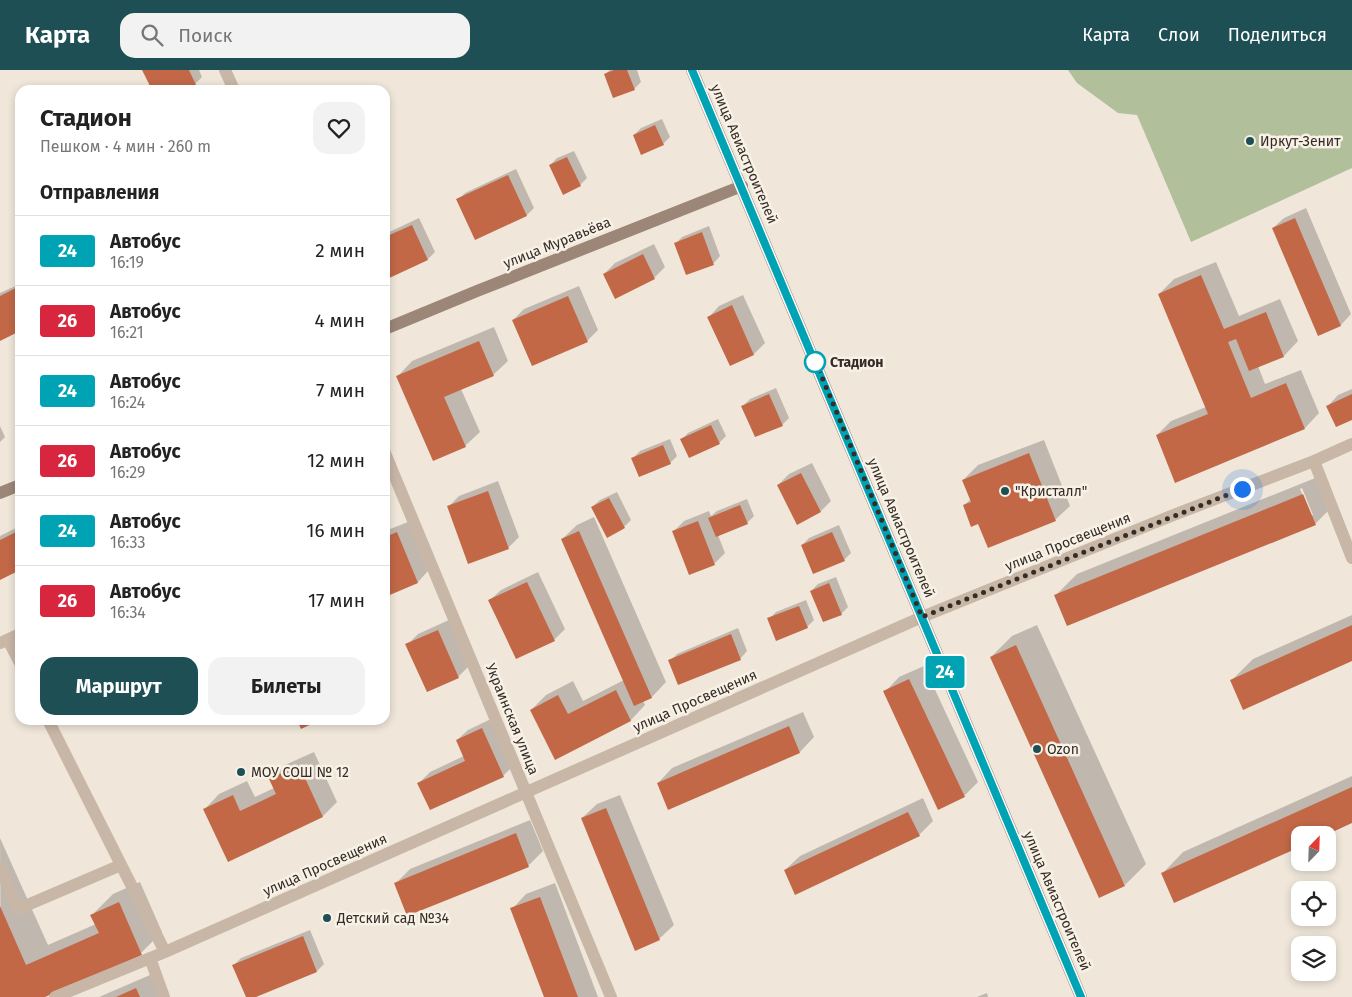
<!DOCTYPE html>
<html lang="ru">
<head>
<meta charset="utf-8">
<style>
	body { margin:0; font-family:"Fira Sans",sans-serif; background:#f2f2f2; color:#222; height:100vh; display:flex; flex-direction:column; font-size:19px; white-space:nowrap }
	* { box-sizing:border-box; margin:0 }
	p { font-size:16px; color:#767676 }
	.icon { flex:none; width:28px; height:28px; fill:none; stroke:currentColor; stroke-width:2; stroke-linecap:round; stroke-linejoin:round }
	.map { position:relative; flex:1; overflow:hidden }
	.panel { position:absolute; left:15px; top:15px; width:375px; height:640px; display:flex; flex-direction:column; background:#fff; border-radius:15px; box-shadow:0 2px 8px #0003 }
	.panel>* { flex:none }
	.badge { padding:0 10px; border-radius:4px; font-size:18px; line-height:32px }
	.needle { width:32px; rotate:23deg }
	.tools { position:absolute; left:1291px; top:756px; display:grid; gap:10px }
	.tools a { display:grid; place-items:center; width:45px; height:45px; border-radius:10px; background:#fff; box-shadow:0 2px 8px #0003; font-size:25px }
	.you { position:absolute; width:25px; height:25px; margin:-12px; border:4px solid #fff; border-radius:50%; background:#1a73e8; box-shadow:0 0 0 8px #1a73e833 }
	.map>.badge { position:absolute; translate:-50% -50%; box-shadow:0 0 0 2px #fff }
	h2 { padding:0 25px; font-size:19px; line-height:45px }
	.round { display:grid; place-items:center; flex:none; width:52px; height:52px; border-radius:15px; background:#f2f2f2 }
	.summary { display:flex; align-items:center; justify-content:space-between; height:85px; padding:0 25px }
	h1 { font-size:24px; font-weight:700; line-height:38px }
	.primary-button { display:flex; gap:10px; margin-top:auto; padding:10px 25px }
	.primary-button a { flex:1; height:58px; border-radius:15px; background:#1e4f54; color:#fff; font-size:20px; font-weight:700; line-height:58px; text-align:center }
	.primary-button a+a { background:#f2f2f2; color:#222 }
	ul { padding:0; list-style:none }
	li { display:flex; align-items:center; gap:15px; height:70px; padding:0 25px; border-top:1px solid #e0e0e0 }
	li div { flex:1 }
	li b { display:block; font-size:19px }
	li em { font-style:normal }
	li .badge { min-width:55px; font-weight:700; text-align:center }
	header { display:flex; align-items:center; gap:30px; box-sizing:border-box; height:70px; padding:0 25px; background:#1e4f54; color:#fff }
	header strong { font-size:24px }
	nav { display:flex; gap:28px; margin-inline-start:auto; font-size:18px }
	.search { width:350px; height:45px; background:#f2f2f2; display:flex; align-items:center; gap:12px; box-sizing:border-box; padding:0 18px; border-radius:15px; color:#767676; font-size:19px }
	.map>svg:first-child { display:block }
</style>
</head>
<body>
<header>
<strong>Карта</strong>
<div class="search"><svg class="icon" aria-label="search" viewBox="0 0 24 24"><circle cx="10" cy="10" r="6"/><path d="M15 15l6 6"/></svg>Поиск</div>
<nav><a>Карта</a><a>Слои</a><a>Поделиться</a></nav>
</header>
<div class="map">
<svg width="1352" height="927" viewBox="0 0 1352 927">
	<rect width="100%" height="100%" fill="#f0e7da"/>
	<path fill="#b2bf9b" d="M1068 0H1352V98L1191 172 1137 45 1118 43 1077 13Z"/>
	<path fill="#0003" fill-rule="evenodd" d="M144 0H199L202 7 195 14 182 20H153Z
		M610 0H637L641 12 634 19 605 4Z
		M662 49 670 67 663 74 634 65 641 58Z
		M574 81 587 108 580 115 550 95 557 88Z
		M516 99 534 138 527 145 476 168 458 130 465 123Z
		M1306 138 1351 244 1341 255 1318 264 1273 158 1284 148Z
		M419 148 435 182 428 189 385 208V164Z
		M709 156 720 186 713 194 675 174 682 167Z
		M654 174 665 197 654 208 604 204 615 193Z
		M1216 192 1239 246 1280 229 1298 271 1284 286 1258 296 1265 314 1301 300 1319 343 1305 358 1157 365 1171 351 1206 337 1159 224 1174 209Z
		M20 214V260L0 270V223Z
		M579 216 598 260 587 271 513 250 524 239Z
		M743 225 765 273 754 284 730 294 709 247 719 236Z
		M494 257 508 291 493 305 461 319 480 362 465 376 398 306 412 291Z
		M776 318 789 348 782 355 743 336 750 329Z
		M1352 319V349L1328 336 1338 325Z
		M718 349 726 366 719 373 681 370 688 363Z
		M0 356 5 367 0 372Z
		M670 369 677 386 670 393 633 388 640 381Z
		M1044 370 1070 436 1055 450 979 453 964 435 971 429 963 410 978 395Z
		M812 393 831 431 821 441 778 415 789 404Z
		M1325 404 1336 433 1315 454 1056 525 1077 504ZM1302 418 1313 445H1311L1300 419Z
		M498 411 519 467 508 478 448 437 459 426Z
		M617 422 631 450 624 457 592 437 600 430Z
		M747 429 754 446 747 453 718 465 725 483 714 494 673 462 684 451 709 441 711 446 717 441Z
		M594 447 666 612 652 627 643 631 645 635 631 650 556 688 531 640 546 625 573 611 583 631 624 610 562 469 577 455Z
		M408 452 428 501 418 512 385 526V461Z
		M839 455 851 483 844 490 802 475 809 468Z
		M20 456V498L0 508V466Z
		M538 502 565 559 554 570 490 530 501 520Z
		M836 507 848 537 841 544 811 521 818 514Z
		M806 530 814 550 807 557 769 549 776 542Z
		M1352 545V590L1232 610 1253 589Z
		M449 550 469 596 458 607 407 575 418 564Z
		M1037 555 1146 794 1125 815 991 587 1012 566Z
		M738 558 747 581 740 589 670 591 677 584Z
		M924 596 978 712 964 726 885 622 899 607Z
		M803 642 814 667 800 682 669 738 658 713 672 698Z
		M493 648 514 695 503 706 419 713 430 702 464 686 457 670 468 660Z
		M314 682 337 732 323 746 205 739 219 724 247 711 255 727 274 718 270 710 285 695Z
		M1352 706V752L1323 765H1300V775L1162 804 1183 782Z
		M620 725 674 855 659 869 582 748 597 734Z
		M923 728 933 751 919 765 785 800 800 786Z
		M530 750 543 781 529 795 408 845 395 814 410 799Z
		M0 768 48 875 96 854 92 845 113 824 140 812 162 862 141 883 42 927H1Z
		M555 813 598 927H546L512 839 526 824Z
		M310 860 324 894 317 901 253 927H247L234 895 241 888Z
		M150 905 160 927H99Z
		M987 923 988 927H977Z"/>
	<path fill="#c26847" d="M142 0H189L196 15 185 20H152Z
		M614 0H627L635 20 613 28 604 4Z
		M655 55 664 75 641 85 633 65Z
		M567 87 581 116 563 125 549 95Z
		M508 105 527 146 475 170 456 129Z
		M1295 148 1341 256 1318 266 1272 158Z
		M412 155 428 190 385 210V167Z
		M702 162 714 195 686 205 674 173Z
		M643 184 655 209 615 229 603 204Z
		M1201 205 1224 259 1266 242 1284 287 1249 301 1236 269 1228 272 1251 328 1286 313 1305 359 1175 413 1156 365 1208 344 1158 224Z
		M20 216V261L0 271V226Z
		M568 226 588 272 532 296 512 250Z
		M732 235 754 285 730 296 707 247Z
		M479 271 494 306 444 327 466 377 433 391 396 306Z
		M769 324 783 356 755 367 741 336Z
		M1352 324V350L1336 357 1326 336Z
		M711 355 720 374 689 388 680 369Z
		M663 375 671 394 639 407 631 388Z
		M1029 383 1056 451 988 478 978 454 971 457 963 435 971 432 962 410Z
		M801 403 821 442 797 455 777 415Z
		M488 421 509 479 468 494 447 436Z
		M1303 424 1316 455 1067 556 1054 525Z
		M609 428 625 458 607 468 591 437Z
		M740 435 748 454 716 467 708 448Z
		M698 451 715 495 689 505 672 461Z
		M20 460V500L0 510V470Z
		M579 461 652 628 634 636 561 469Z
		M397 462 418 513 385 527V467Z
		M832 462 845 491 813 504 801 475Z
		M527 512 555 571 516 589 488 530Z
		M829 513 842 545 823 552 810 521Z
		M799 536 808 558 776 571 767 548Z
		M1352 555V591L1243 640 1230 610Z
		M438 560 459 608 427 622 405 574Z
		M731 564 741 590 678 615 668 590Z
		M1016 575 1125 816 1099 828 990 587Z
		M909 609 965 727 938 740 883 621Z
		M616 620 631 651 555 690 530 640 558 625 568 644Z
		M297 650H320L301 659Z
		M789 656 800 683 668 740 657 713Z
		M482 658 504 707 430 740 417 713 465 691 456 670Z
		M299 695 323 747 228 792 203 739 233 725 240 741 276 724 269 709Z
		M1352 717V753L1326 765H1300V777L1174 833 1161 803Z
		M606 738 660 870 635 881 581 748Z
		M908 742 920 766 795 825 784 800Z
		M516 763 529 797 407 846 394 813Z
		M540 827 578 927H544L510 838Z
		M119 832 142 885 45 927H0V836L26 895 99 863 90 845Z
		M303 866 317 902 256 927H246L232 895Z
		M136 918 140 927H116Z"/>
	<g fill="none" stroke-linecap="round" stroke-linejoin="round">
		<path stroke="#c8b7a7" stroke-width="12" d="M225 0 234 20
			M385 383 611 927
			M1314 391 1352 488
			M8 570 20 593
			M0 573 20 564
			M48 650 165 882
			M0 797 18 839 121 795
			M150 888 164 927
			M55 927 165 882 922 547 1171 446 1314 391 1352 374"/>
		<path stroke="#9c8678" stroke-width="12" d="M692 0 1081 927
			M385 259 477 221 742 116
			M0 423 20 415"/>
	</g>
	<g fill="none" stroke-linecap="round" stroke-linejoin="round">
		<g stroke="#fff" stroke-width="11">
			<path id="line" d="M692 0 1081 927"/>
		</g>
		<use href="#line" stroke="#00a3b4" stroke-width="8"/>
		<path stroke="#352c27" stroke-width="5" stroke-dasharray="0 9" d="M815 292 814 288 922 547 1242 419"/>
	</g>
	<g fill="#1e4f54" stroke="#f8f1e6" stroke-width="2">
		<circle cx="1250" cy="71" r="5"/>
		<circle cx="1005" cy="421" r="5"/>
		<circle cx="1037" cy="679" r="5"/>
		<circle cx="241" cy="702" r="5"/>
		<circle cx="327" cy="848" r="5"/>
	</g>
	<circle fill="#fff" stroke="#00a3b4" stroke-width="2.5" cx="815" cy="292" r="10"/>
	<g text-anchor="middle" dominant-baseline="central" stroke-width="5" stroke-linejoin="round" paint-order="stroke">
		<g font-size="14" fill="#352c27" stroke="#f8f1e6" text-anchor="start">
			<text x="1260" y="71">Иркут-Зенит</text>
			<text x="1015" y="421">"Кристалл"</text>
			<text x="1047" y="679">Ozon</text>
			<text x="251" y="702">МОУ СОШ № 12</text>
			<text x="337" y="848">Детский сад №34</text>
		</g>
		<g font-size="14" fill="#352c27" stroke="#f8f1e6">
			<text transform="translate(744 84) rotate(67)">улица Авиастроителей</text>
			<text transform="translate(557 173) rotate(-22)">улица Муравьёва</text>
			<text transform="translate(901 458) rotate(67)">улица Авиастроителей</text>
			<text transform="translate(1068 472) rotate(-22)">улица Просвещения</text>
			<text transform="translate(695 631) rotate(-24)">улица Просвещения</text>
			<text transform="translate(512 649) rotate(68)">Украинская улица</text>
			<text transform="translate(325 795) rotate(-24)">улица Просвещения</text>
			<text transform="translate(1057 831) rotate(67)">улица Авиастроителей</text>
		</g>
		<g font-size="14" font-weight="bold" fill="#352c27" stroke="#f8f1e6" text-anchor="start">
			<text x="830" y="292">Стадион</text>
		</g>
	</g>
</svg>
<div class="tools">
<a><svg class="needle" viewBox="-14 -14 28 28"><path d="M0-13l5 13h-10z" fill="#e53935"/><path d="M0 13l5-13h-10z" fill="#767676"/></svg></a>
<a><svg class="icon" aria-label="locate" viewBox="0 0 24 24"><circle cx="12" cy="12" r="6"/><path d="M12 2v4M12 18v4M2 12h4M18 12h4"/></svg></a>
<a><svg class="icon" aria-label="layers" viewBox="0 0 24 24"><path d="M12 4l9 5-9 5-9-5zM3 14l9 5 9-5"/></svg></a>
</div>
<div class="you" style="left:1242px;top:419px"></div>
<b class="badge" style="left:945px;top:602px;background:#00a3b4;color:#fff">24</b>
<section class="panel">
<div class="summary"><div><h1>Стадион</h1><p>Пешком · 4 мин · 260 m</p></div><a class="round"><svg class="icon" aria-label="heart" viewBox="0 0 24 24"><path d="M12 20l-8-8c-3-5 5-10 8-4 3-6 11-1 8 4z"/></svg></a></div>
<h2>Отправления</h2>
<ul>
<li><span class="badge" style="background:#00a3b4;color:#fff">24</span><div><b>Автобус</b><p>16:19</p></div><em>2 мин</em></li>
<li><span class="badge" style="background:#d7263d;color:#fff">26</span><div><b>Автобус</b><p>16:21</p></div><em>4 мин</em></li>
<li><span class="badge" style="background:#00a3b4;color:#fff">24</span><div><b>Автобус</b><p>16:24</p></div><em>7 мин</em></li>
<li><span class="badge" style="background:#d7263d;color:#fff">26</span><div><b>Автобус</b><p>16:29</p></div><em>12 мин</em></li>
<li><span class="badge" style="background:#00a3b4;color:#fff">24</span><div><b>Автобус</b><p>16:33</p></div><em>16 мин</em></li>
<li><span class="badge" style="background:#d7263d;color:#fff">26</span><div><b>Автобус</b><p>16:34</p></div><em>17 мин</em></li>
</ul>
<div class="primary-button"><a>Маршрут</a><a>Билеты</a></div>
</section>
</div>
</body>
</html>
